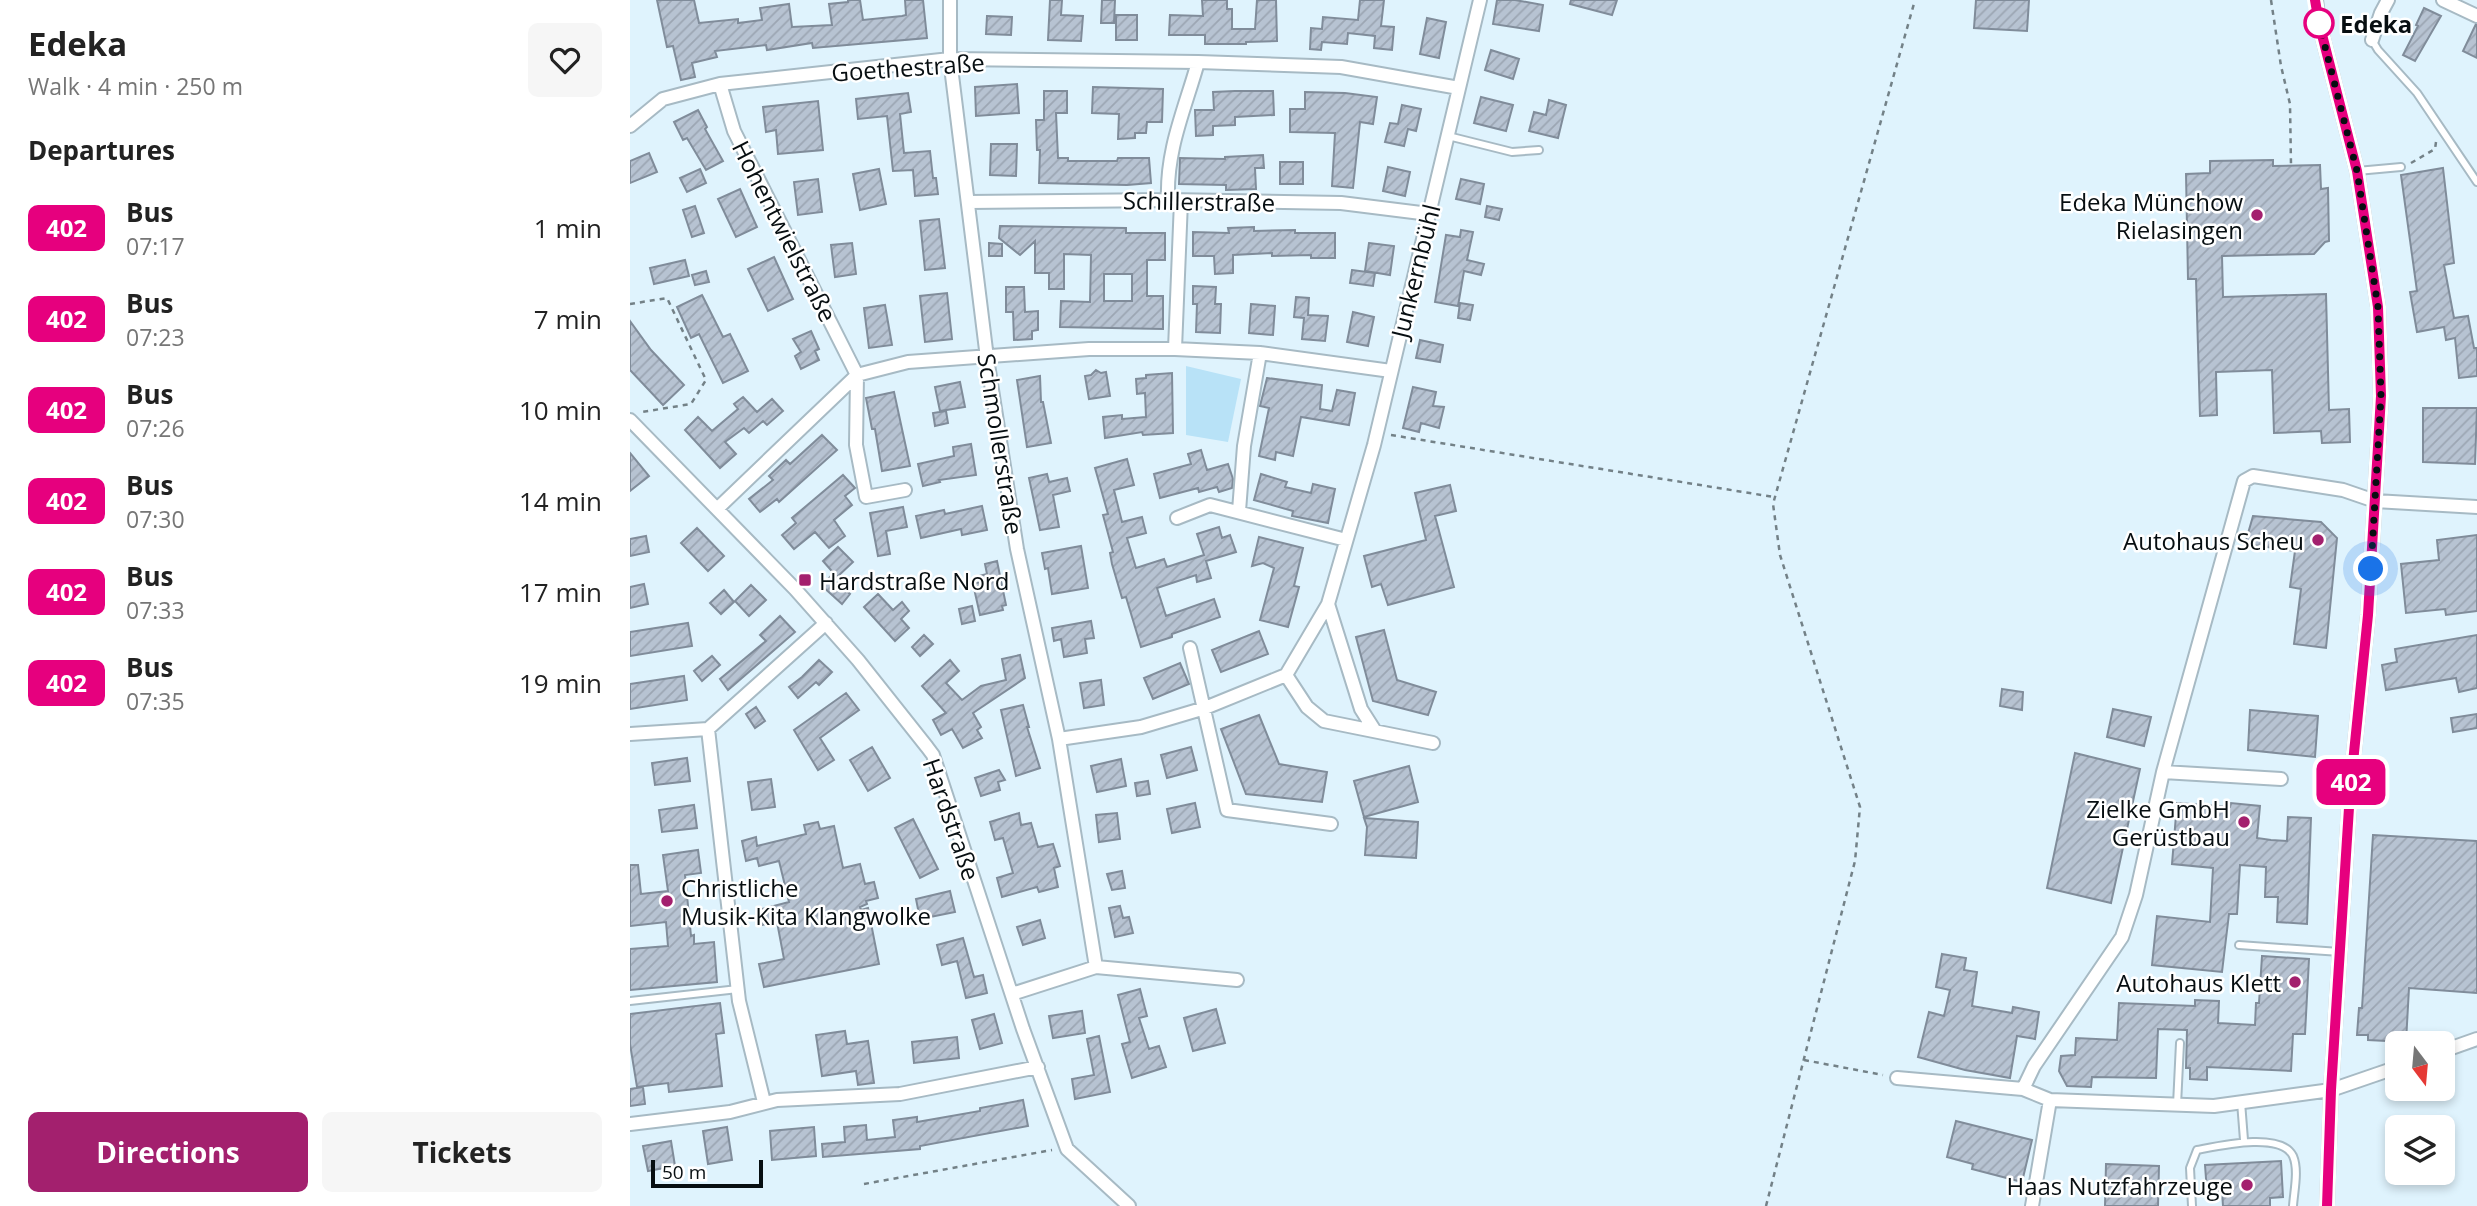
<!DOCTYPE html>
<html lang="en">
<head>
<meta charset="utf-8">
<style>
	body { margin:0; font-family:"Open Sans",sans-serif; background:#f6f6f6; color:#222; height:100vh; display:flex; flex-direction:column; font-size:26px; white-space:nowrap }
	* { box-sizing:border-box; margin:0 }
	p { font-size:23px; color:#767676 }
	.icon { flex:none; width:38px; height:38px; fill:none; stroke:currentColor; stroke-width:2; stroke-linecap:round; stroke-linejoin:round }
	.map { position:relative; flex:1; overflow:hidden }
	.sheet { display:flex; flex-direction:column; background:#fff; width:630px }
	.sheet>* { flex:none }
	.badge { padding:0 14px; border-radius:10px; font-size:24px; line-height:46px }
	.needle { width:46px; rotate:164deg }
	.buttons { position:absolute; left:1755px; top:1031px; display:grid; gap:14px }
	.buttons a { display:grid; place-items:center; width:70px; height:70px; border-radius:10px; background:#fff; box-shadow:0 4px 10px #0003; font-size:35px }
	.scale { position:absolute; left:21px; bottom:18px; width:112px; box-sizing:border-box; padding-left:7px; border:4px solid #070e11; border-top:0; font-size:19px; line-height:24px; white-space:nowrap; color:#070e11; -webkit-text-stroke:5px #fff; paint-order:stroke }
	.you { position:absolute; width:35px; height:35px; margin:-18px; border:5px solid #fff; border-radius:50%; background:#1a73e8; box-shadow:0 0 0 10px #1a73e833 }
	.map>.badge { position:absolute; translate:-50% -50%; box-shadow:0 0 0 4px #fff }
	h2 { padding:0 28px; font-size:26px; line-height:63px }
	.round { display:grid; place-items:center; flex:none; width:74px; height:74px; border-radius:10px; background:#f6f6f6 }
	.summary { display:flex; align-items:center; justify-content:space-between; height:119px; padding:0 28px }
	h1 { font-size:33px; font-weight:700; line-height:52px }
	.primary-button { display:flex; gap:14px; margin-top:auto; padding:14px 28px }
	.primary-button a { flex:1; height:80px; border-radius:10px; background:#a3206e; color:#fff; font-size:28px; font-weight:700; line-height:80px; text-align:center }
	.primary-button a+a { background:#f6f6f6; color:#222 }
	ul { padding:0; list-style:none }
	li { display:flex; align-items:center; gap:21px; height:91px; padding:0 28px }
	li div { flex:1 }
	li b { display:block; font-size:26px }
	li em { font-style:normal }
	li .badge { min-width:77px; font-weight:700; text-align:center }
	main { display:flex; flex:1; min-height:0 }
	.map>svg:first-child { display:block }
</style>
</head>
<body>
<main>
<section class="sheet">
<div class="summary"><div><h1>Edeka</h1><p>Walk · 4 min · 250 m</p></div><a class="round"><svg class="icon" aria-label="heart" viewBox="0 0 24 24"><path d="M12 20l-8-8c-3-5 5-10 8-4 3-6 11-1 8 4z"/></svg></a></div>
<h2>Departures</h2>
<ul>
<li><span class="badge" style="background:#e6007e;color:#fff">402</span><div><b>Bus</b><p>07:17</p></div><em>1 min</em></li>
<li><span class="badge" style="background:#e6007e;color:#fff">402</span><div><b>Bus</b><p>07:23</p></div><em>7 min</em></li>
<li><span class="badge" style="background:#e6007e;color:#fff">402</span><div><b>Bus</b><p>07:26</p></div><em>10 min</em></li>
<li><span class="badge" style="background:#e6007e;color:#fff">402</span><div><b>Bus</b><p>07:30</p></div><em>14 min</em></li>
<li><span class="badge" style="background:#e6007e;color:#fff">402</span><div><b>Bus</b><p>07:33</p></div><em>17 min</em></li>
<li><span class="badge" style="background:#e6007e;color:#fff">402</span><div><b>Bus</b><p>07:35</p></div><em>19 min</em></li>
</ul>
<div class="primary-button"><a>Directions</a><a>Tickets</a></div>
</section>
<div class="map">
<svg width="1847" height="1206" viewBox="0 0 1847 1206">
	<defs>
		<pattern id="building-hatch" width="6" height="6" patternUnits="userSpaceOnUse" patternTransform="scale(1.75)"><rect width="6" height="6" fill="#b7c3d2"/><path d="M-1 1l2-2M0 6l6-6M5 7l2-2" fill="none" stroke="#9ca6b3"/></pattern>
	</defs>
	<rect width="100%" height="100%" fill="#dff3fd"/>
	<path fill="#b8e2f7" d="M556 366 611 379 598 442 556 435Z"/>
	<path fill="url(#building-hatch)" stroke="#808c9a" stroke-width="2" fill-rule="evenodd" d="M27 0H64L69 23 108 19V23L132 20 130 8 159 4 162 27 202 25 199 4 218 2V0H230L233 20 272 16 276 15 275 0H293L297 38 183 48 182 43 137 50 136 45 85 51 87 57 62 63 65 77 51 80 43 46 37 47Z
		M420 0H432L431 15 453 16 451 41 418 40Z
		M472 0H485L484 23H471Z
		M572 0H597V9H602V29H625L627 0H646L647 41 616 42V44H575V35H539L540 15 573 16Z
		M730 0H754L751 26 764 27 762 50 744 48 745 36 718 33 717 44 692 42 691 50 680 49 681 28 692 29 693 17 728 20Z
		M867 0H885L913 5 909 31 863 24Z
		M941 0H987L982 15 940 4Z
		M1346 0H1399L1397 31 1344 28Z
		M1794 8 1811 16 1785 61 1773 55 1788 26 1786 25Z
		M486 15H507V40H486Z
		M357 16 382 17 381 35 356 34Z
		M797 18 816 22 809 58 790 54Z
		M1846 24 1847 25V58L1833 51Z
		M861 50 889 59 883 79 855 70Z
		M387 84 389 113 346 116 345 87Z
		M463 87 533 89 532 122H517L516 133H505V138L488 139 489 114 462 113Z
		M414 91H437V113H426L428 158H438V161H487L488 158H519L521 183 497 185 409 183 410 150H407L406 120H414Z
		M605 91H643L644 115 605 117V125L583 126V135L566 136 565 110H584L583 92Z
		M675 92 715 93 747 97 743 124 730 122 723 188 702 186 705 133 660 132V109H675Z
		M278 93 281 112 270 114 274 153 300 151 303 178H306L308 194 285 196 283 170 263 171 257 116 228 119 226 99Z
		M851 97 883 105 876 131 844 123Z
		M919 100 936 105 928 138 899 131 904 112 916 115Z
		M188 101 193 150 148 154 146 130 136 132 133 107Z
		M772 105 791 109 786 131 778 129 774 146 755 142 760 123 768 124Z
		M68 110 77 127 75 129 93 161 76 170 57 138 53 140 44 122Z
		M361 144H387L386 176 360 175Z
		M19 153 27 172 0 183V161Z
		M633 155 634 168H625L626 189 596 190V185L549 184 550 158 595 159V157Z
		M1643 160V166L1690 165 1691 189 1698 188 1699 241 1695 242 1684 254 1592 256 1593 297 1696 294 1699 410 1719 409 1720 442 1692 443 1691 431 1644 433 1642 370 1586 372 1587 415 1570 416 1566 279H1558L1556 174 1580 173V161Z
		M650 162H673V184H650Z
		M758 167 780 172 775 196 753 191Z
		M1813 168 1824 263 1814 265 1824 318 1838 316 1844 348H1847V376L1829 378 1825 338 1816 340 1814 327 1787 332 1780 292 1787 291 1771 175Z
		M70 169 76 183 57 192 50 178Z
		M249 169 256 204 230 210 223 174Z
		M188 179 192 212 168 215 164 182Z
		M831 179 854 184 850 204 826 199Z
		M110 189 127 227 106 237 88 199Z
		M65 206 74 233 62 237 53 210Z
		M857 206 872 209 869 220 855 217Z
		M309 219 315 268 295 270 290 221Z
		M370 226 496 228V233H535V260H517V296H533V329L430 327 431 301 460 302 461 255 434 254V289H419V273H405V241L390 255 369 238ZM474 274H502V301H474Z
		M624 227V231L665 230V233H705V258H681V255L642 256V253L603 255V273L585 274 584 256H563V232L599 233 598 228Z
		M831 230 843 232 837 260 854 264 851 275 834 271 828 306 805 302 816 235 830 237Z
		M222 243 226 274 205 277 201 245Z
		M359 243 372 244V256H359Z
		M739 243 764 246 760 275 735 271Z
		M144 257 163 299 138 311 118 269Z
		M55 260 59 276 24 284 20 268Z
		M722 270 745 273 743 286 720 283Z
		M76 271 79 282 65 285 62 275Z
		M563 286 586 287 585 304H591L590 333 566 332 567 304H563Z
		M376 287H394L395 312 408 311V330L402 331V339L384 340 383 312H376Z
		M317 293 322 339 295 342 290 296Z
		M72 295 93 337 100 334 118 371 93 383 69 334 61 338 47 307Z
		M666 297 679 298 678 315 698 316 695 341 672 339 674 318 664 317Z
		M830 303 843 305 840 320 828 318Z
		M621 304 645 306 643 335 619 333Z
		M255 305 262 345 239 348 234 308Z
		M723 312 744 317 738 346 717 342Z
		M0 321 21 350 54 385 33 405 0 370Z
		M181 331 189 349 185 351 189 360 171 369 165 356 171 352 163 339Z
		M790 340 813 345 810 362 786 358Z
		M466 370 471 373 476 372 480 396 459 399 455 376 461 375Z
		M542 373 543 433 513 435 512 432 475 438 473 417 492 415V419L516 417 515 393 507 394 506 379 516 378V375Z
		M410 376 411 402H413L421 443 397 447 387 380Z
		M637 378 692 385 690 409 702 411 707 390 725 393 719 425 671 417 663 456 646 452 645 460 629 456 639 408 630 406Z
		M330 382 335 407 310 411 305 387Z
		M783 387 806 392 803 406 814 407 809 428 791 423 789 432 773 428Z
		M264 392 280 466 252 471 245 429H242L236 398Z
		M113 397 127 412 142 399 153 411 137 425 133 421 119 433 114 428 95 442 106 454 90 468 55 430 68 417 82 431 108 409 104 404Z
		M1793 408H1847L1845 464 1793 462Z
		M316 411 318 423 305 426 303 413Z
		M192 435 207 450 149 502 147 499 130 512 119 499 143 480 139 476 156 460 160 464Z
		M341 444 346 475 309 480 310 482 293 486 288 464 324 456 323 447Z
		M571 450 577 470 598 464 603 479 602 488 589 492 587 487 569 492 568 488 530 498 524 474 561 464 558 454Z
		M0 453 19 476 0 491Z
		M497 459 504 485 484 490 492 522 512 517 516 533 497 538 506 568 534 559 537 567 574 555 567 534 589 527 592 538 600 535 606 552 576 561 581 578 567 582 566 575 527 588 536 616 584 599 590 617 542 634V637L511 647 496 597 492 598 482 564 480 553 483 552 473 515 478 514 465 468Z
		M417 474 419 482 437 478 440 491 423 495 429 527 410 530 399 478Z
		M631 474 657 482 655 487 681 493 683 484 705 489 698 523 662 516 663 511 624 500Z
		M213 475 225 488 215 496 222 505 204 520 215 536 199 548 185 532 164 549 152 535 166 523 162 518Z
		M820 485 826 511 805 516 824 587 758 605 751 584 742 587 734 556 796 540 785 493Z
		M352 506 357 530 332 535 331 529 291 538 286 516 314 510 315 514Z
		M273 507 277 527 256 531 260 554 248 556 240 513Z
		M1623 516 1691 522 1707 538 1696 648 1664 644 1671 589 1660 587 1665 551 1615 544Z
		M67 528 94 556 78 571 51 543Z
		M1847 535V611L1816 615 1815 609 1776 613 1771 564 1809 560 1807 540Z
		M16 536 19 552 0 556V539Z
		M629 537 673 548 664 586 669 587 658 627 630 620 644 568 633 563 622 566Z
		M451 546 458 588 422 594 418 568 415 569 412 553Z
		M208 547 223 562 207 577 193 561Z
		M367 561 376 605 372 606 373 610 350 615 343 584 350 582 349 576 357 574 355 564Z
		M200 577 220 594 212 604 192 586Z
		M14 584 18 604 0 608V587Z
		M121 585 136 600 119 616 105 601Z
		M94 590 104 602 91 614 80 603Z
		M248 594 263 610 272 602 279 611 271 619 279 628 265 641 234 607Z
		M342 606 345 621 332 624 329 609Z
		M150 616 165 632 98 690 90 679 136 641 130 635Z
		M461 621 464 638 455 639 457 653 434 657 431 639 424 641 422 628Z
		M58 623 62 646 0 656V632Z
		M754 630 767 680 806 692 798 715 743 701 726 637Z
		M629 631 638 654 591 672 582 650Z
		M294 635 303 644 290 656 282 647Z
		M1847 635V688L1829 692 1826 678 1756 690 1752 665 1767 662 1765 649Z
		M390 655 395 678 343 713 351 727 347 730 352 738 333 748 322 729 311 735 303 720 316 713 292 686 320 660 329 671 316 683 332 700 351 686 376 680 372 659Z
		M82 656 90 665 72 681 64 671Z
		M189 660 202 672 189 685 186 682 168 698 159 687 172 677Z
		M550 663 559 684 523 699 514 678Z
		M54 676 57 700 0 709V684Z
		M471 680 474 705 454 708 450 683Z
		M1372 689 1393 692 1392 710 1370 706Z
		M216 693 229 710 190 738 204 760 188 770 164 730Z
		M393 705 399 727H397L410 768 386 776 371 710Z
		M126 707 135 721 125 728 116 714Z
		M1483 709 1521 717 1514 746 1477 737Z
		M1620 710 1688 716 1685 757 1618 750Z
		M1847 714V728L1823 732 1821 718Z
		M629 715 649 764 697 772 692 802 616 794 591 729Z
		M242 747 260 778 238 791 220 760Z
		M561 747 567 770 537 778 531 755Z
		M1445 753 1510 769 1481 903 1417 888Z
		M57 758 60 781 25 785 22 763Z
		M491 759 496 786 467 792 461 766Z
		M779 766 788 802 734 817 724 781Z
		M369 770 375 780 368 782 370 790 351 796 345 778Z
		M141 779 145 807 122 810 118 782Z
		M518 781 520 794 507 796 505 783Z
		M565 803 570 827 542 833 537 809Z
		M1547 803 1600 807 1601 803 1630 806 1627 838 1641 840 1657 841 1658 817 1681 818 1677 924 1647 922 1648 897H1635L1636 867 1610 865 1607 914H1599L1592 972 1522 965 1527 916 1580 922 1583 868 1542 864Z
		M64 805 67 828 32 832 29 810Z
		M389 813 391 825 401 823 408 847 423 844 430 866 424 868 428 887 409 892 407 887 372 897 367 878 383 873 373 838 365 840 360 822Z
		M487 813 490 839 469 842 466 815Z
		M734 818 788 822 786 858 735 855 737 827Z
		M283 819 308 869 290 878 265 828Z
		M188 822 190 829 204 826 213 868 230 864 235 884 244 882 248 898 236 901 237 904 230 907 231 910 238 908 249 964 134 987 129 964 154 959 147 922 132 925 128 910 159 902 149 861 129 866 127 858 116 861 112 841 126 837 127 846 176 834 174 825Z
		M1743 835 1847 841V993L1779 988 1776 1042 1738 1040V1035H1727L1729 1008H1732Z
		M68 850 71 873 55 875 61 936 64 935V944L84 942 87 982 0 990V949L38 946 36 922 0 926V865H8L11 894 38 891 33 855Z
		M492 871 495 888 482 890 477 874Z
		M320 891 325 912 290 919 286 899Z
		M490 906 493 918 499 917 503 933 485 937 479 908Z
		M410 920 415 938 393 945 387 927Z
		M333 938 344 977 353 975 357 993 336 998 327 961 312 965 307 945Z
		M1312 954 1336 958 1334 970 1347 972 1342 1006 1382 1013 1383 1007 1409 1012 1405 1039 1387 1036 1380 1078 1335 1070 1288 1057 1299 1012 1314 1016 1320 990 1306 987Z
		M1632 956 1679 959 1675 1034H1663L1661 1071 1577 1067V1080L1560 1079V1068H1556L1557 1030 1528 1029 1526 1078 1462 1077 1461 1087 1437 1086 1429 1071 1431 1056 1445 1055 1446 1038 1487 1040 1489 1003 1565 1006V1000L1589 1001 1588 1023 1625 1025 1626 1003H1629Z
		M510 989 517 1016 509 1018 519 1049 529 1046 536 1067 502 1078 492 1044 500 1042 488 995Z
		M90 1003 94 1033 86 1034 92 1086 39 1092 38 1083 7 1087 0 1044V1014Z
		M586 1009 595 1043 563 1051 554 1018Z
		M452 1011 455 1033 423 1038 419 1016Z
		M364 1014 372 1043 350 1049 342 1020Z
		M215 1031 217 1044 238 1041 244 1083 228 1085 226 1071 192 1076 186 1035Z
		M469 1036 480 1092 445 1099 442 1079 464 1075 457 1039Z
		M327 1037 329 1058 284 1063 282 1042Z
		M13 1087 15 1104 0 1106V1089Z
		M393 1100 398 1126 290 1146V1149L193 1157 192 1144 215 1142 214 1127 236 1125 237 1140 265 1137 263 1120 287 1117V1122L350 1111V1108Z
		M1326 1121 1402 1140 1392 1182 1342 1169 1343 1164 1317 1157Z
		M97 1127 102 1160 78 1164 73 1131Z
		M184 1127 186 1156 142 1160 140 1131Z
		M41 1141 45 1166 18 1171 13 1146Z
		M1651 1161 1653 1197 1640 1198V1206H1593L1592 1191 1577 1192 1575 1165Z
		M1476 1164 1529 1166 1528 1206H1475Z"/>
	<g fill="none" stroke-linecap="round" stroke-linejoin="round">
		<g stroke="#a7bac4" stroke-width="10">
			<path id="service" d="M1742 40 1748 50 1787 93 1847 182
				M818 136 882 152 909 150
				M1727 171 1771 167
				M1609 945 1710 952
				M0 1001 108 989
				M1611 1102 1614 1140
				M1547 1105 1550 1043
				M1562 1206 1560 1168 1567 1150C1588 1146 1651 1131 1663 1156 1669 1170 1664 1191 1663 1206"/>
		</g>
		<g stroke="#a7bac4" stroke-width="16">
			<path id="minor" d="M320 0V59L357 358 387 549 429 739 466 967 382 994
				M1686 0 1689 23 1727 171 1748 307 1751 396 1738 615 1720 792 1701 1090 1697 1206
				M1813 0 1847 16
				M1742 40 1751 13 1758 0
				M90 84 104 131 227 375 226 445 236 497 275 490
				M0 126 33 99 90 84 320 59 568 62 711 67 829 88
				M538 200C536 149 555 109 568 62
				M339 202 538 200 711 203 799 214
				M545 349 551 201
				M0 420 165 589 228 660 297 747 303 755 393 1029 437 1149 499 1206
				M87 509 227 375 278 362 459 349H545L630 353 761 371
				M609 511 614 446 630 353
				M547 518 580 505 716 540
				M698 604 731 709 745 731
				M560 648 597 810 701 824
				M656 675 677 707 694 721 803 743
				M78 729 109 1001 134 1102
				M0 734 78 729 196 623
				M429 739 511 727 575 708 656 675 698 604 744 445 850 0
				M1533 772 1651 779
				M466 967 607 980
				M1813 1051 1847 1039
				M1267 1078 1393 1089 1420 1100 1584 1106 1701 1090 1768 1067
				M1393 1089 1404 1066 1492 937 1506 895 1533 772 1614 481 1623 476 1713 490 1745 501 1847 507
				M0 1124 100 1112 147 1100 270 1094 408 1067
				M1402 1206 1420 1100"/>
		</g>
		<path stroke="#738187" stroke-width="2.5" stroke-dasharray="5 5" stroke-linecap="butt" d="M1641 0 1651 66 1660 104 1661 165
			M1781 163 1805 149 1806 142
			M0 304 37 298 76 380 61 404 12 412
			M761 435 1144 497
			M1174 1060 1253 1075
			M234 1184 422 1150
			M1136 1206 1225 861 1230 807 1150 555 1143 504 1285 0"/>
		<use href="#service" stroke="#fff" stroke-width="6"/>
		<use href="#minor" stroke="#fff" stroke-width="12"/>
	</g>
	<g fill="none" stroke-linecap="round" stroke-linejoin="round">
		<g stroke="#fff" stroke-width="16">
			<path id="line" d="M1685 0 1689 23 1727 171 1748 307 1751 396 1738 615 1720 792 1701 1090 1697 1206"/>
		</g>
		<use href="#line" stroke="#e6007e" stroke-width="10"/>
		<path stroke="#070e11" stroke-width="7" stroke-dasharray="0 12.6" d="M1689 23 1727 171 1748 307 1751 396 1741 569"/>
	</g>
	<circle fill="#fff" stroke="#e6007e" stroke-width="3.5" cx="1689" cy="23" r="14"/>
	<g fill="#a3206e" stroke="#fff" stroke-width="2.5">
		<circle cx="1627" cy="215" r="7"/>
		<circle cx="1688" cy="540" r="7"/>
		<rect x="168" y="573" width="14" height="14" rx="3.5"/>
		<circle cx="1614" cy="822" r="7"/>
		<circle cx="37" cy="901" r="7"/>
		<circle cx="1665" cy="982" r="7"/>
		<circle cx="1617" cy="1185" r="7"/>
	</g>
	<g text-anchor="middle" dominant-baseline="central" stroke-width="5" stroke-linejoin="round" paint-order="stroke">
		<g font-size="24" font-weight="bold" fill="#070e11" stroke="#fff" text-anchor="start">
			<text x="1710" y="23">Edeka</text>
		</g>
		<g font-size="24" fill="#070e11" stroke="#fff">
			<text transform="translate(278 67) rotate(-4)">Goethestraße</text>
			<text transform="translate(569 201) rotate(1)">Schillerstraße</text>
			<text transform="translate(155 231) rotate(63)">Hohentwielstraße</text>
			<text transform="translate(785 271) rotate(-76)">Junkernbühl</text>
			<text transform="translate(371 444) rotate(81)">Schmollerstraße</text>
			<text transform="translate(322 819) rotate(71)">Hardstraße</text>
		</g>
		<g font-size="24" fill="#070e11" stroke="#fff" text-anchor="end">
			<text x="1613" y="201">Edeka Münchow<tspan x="1613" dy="28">Rielasingen</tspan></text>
			<text x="1674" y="540">Autohaus Scheu</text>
			<text x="189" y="580" text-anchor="start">Hardstraße Nord</text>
			<text x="1600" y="808">Zielke GmbH<tspan x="1600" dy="28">Gerüstbau</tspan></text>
			<text x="51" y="887" text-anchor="start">Christliche<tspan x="51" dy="28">Musik-Kita Klangwolke</tspan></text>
			<text x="1651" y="982">Autohaus Klett</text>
			<text x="1603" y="1185">Haas Nutzfahrzeuge</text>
		</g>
	</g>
</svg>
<div class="buttons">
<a><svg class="needle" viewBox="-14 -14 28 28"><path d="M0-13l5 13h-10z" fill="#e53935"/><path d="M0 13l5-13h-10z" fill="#767676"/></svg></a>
<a><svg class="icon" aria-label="layers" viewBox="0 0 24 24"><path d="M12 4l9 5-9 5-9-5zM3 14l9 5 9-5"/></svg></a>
</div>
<div class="scale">50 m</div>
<div class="you" style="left:1741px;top:569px"></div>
<b class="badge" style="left:1721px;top:782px;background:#e6007e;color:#fff">402</b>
</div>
</main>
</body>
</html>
